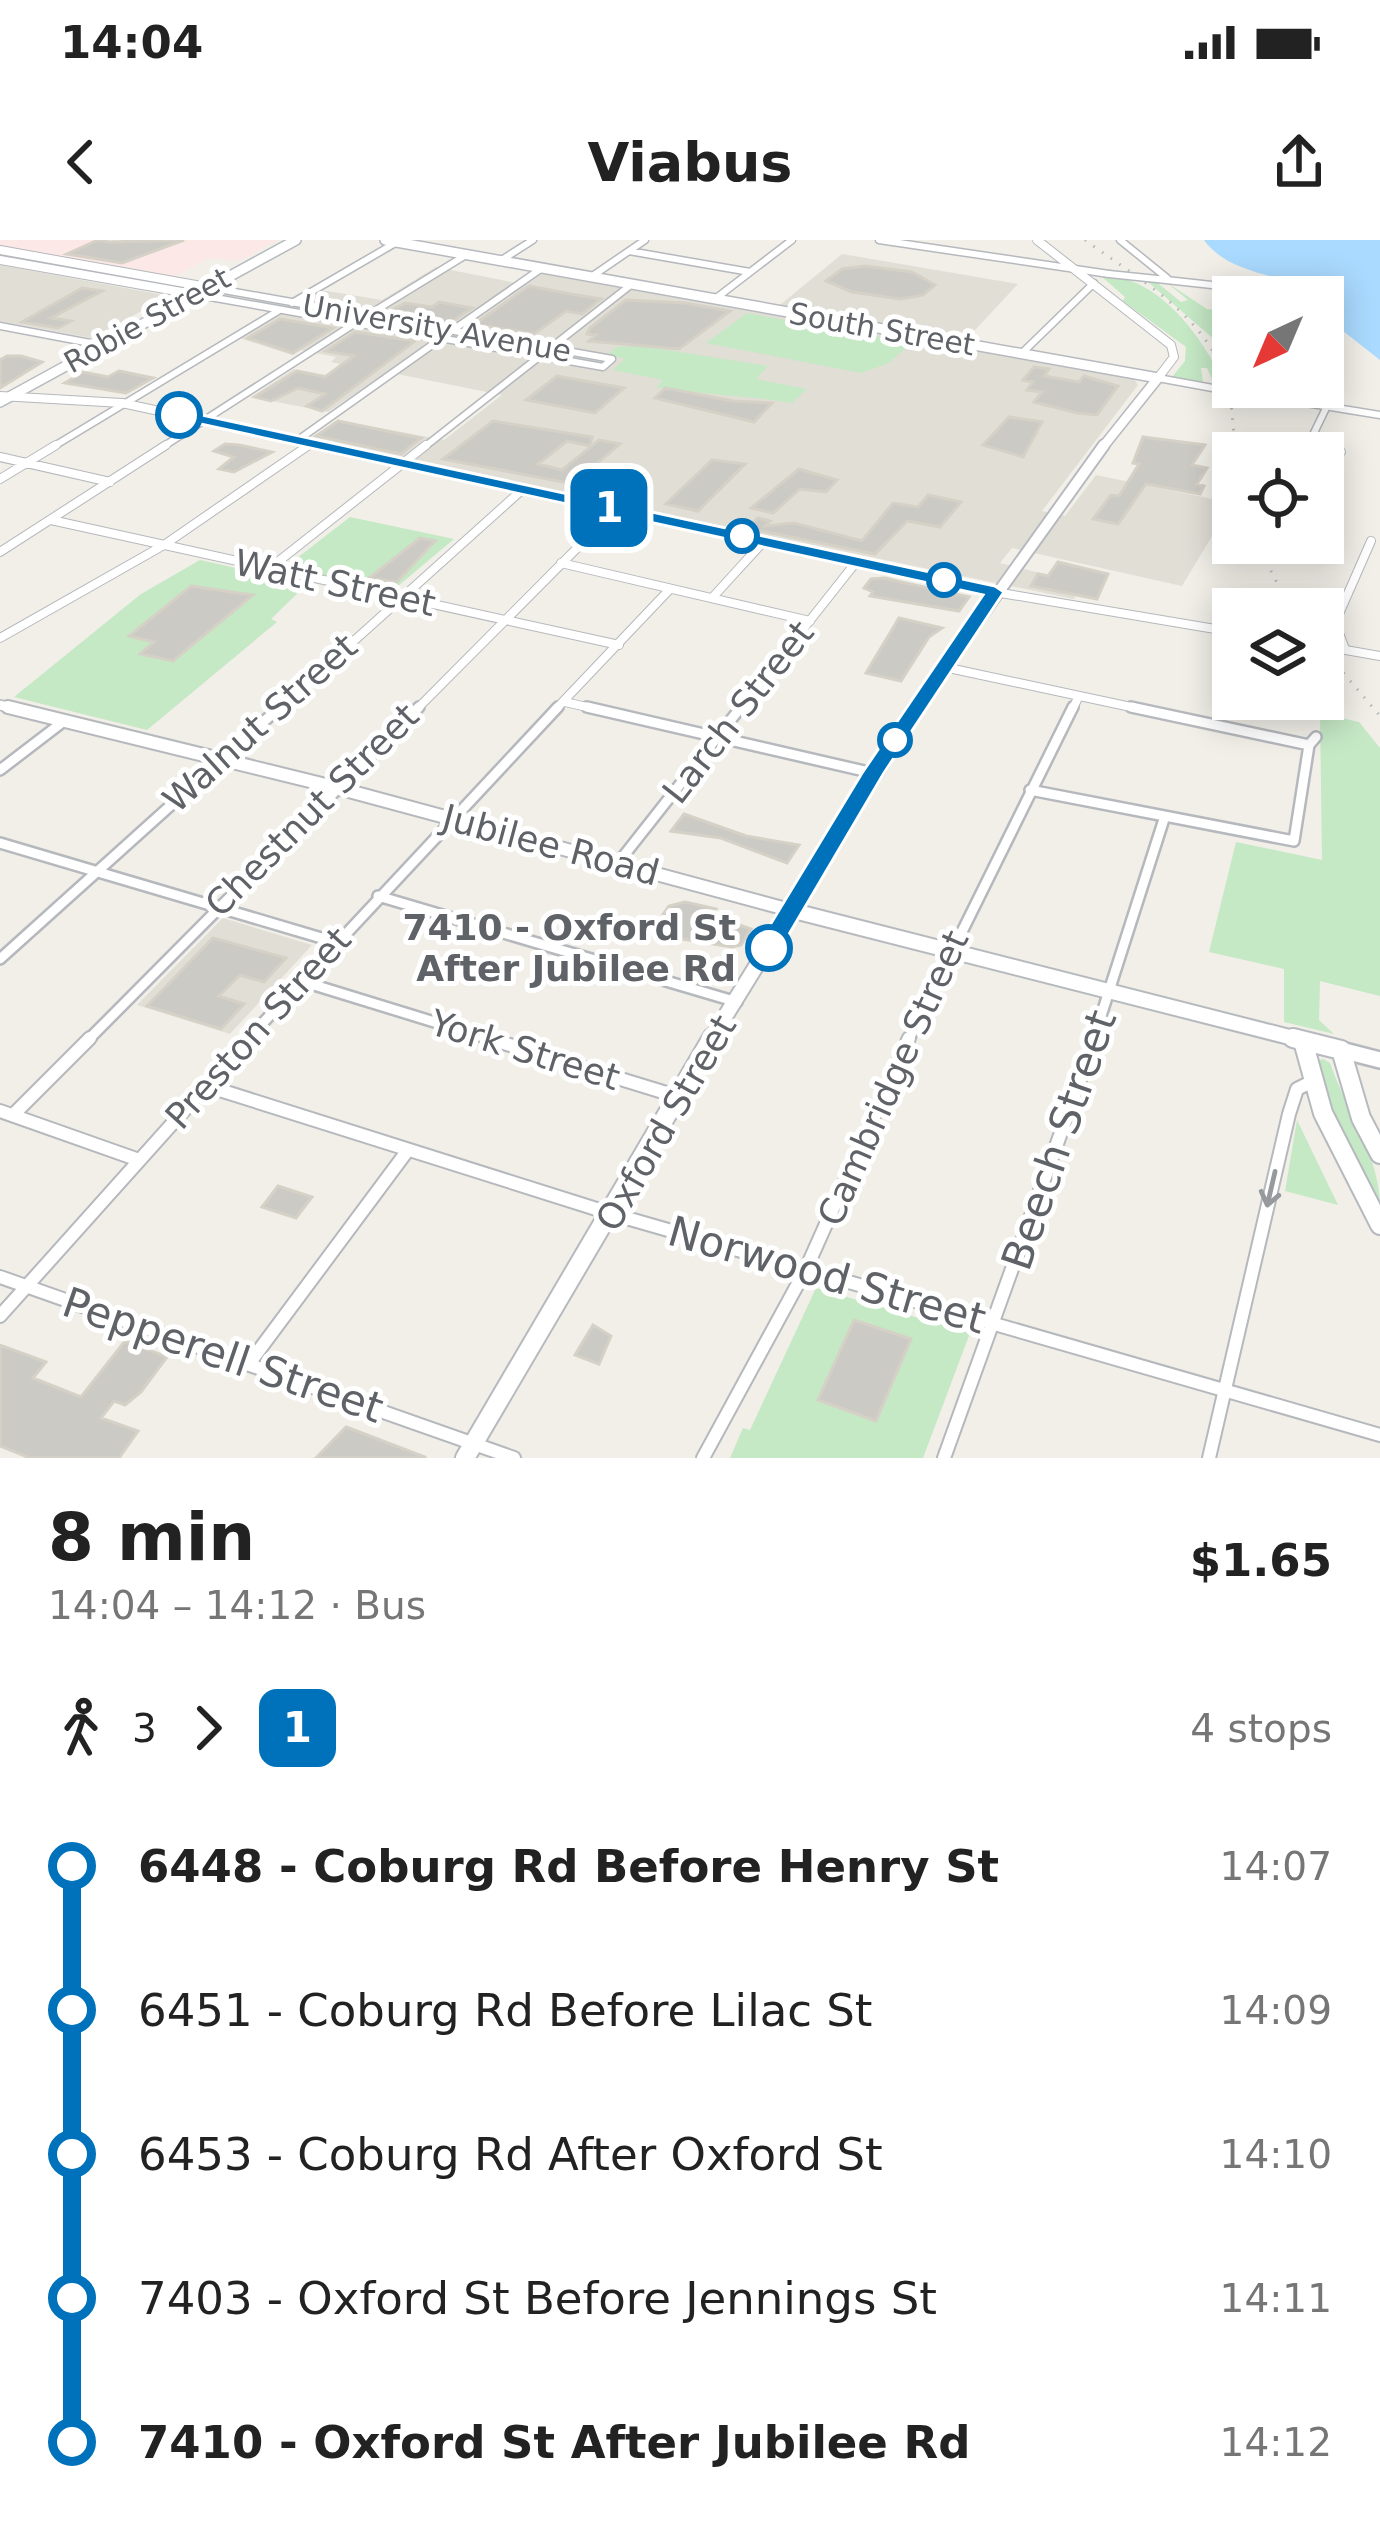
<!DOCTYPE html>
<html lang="en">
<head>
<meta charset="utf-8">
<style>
	body { margin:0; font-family:"DejaVu Sans",sans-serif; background:#f2f2f2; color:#222; height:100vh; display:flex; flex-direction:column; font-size:45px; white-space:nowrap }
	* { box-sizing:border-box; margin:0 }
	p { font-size:39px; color:#767676 }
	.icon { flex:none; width:66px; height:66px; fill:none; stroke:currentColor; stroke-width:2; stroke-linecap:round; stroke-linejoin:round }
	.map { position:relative; height:1218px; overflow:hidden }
	.details { display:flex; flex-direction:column; background:#fff; flex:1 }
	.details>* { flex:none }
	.badge { padding:0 24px; border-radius:18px; font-size:42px; line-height:78px }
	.needle { width:78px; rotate:224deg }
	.fabs { position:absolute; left:1212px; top:36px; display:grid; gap:24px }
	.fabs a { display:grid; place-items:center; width:132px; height:132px; border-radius:0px; background:#fff; box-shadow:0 6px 30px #0003; font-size:60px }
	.map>.badge { position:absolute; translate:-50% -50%; box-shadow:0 0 0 6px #fff }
	.legs { display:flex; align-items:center; gap:18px; height:132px; padding:0 48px; font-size:39px }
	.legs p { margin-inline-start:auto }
	.headline { display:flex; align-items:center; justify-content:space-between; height:204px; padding:0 48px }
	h1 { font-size:66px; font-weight:800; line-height:90px }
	ul { padding:0 48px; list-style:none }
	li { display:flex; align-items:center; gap:42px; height:144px; font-size:45px }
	li i { display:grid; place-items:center; width:18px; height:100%; margin:0 15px; background:currentColor }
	li i::after { content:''; width:30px; height:30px; margin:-15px; border:9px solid; border-radius:50%; background:#fff }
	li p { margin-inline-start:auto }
	li:first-child i { background:linear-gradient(#0000 50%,currentColor 0) }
	li:last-child i { background:linear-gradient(currentColor 50%,#0000 0) }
	.status { display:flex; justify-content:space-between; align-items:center; height:84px; padding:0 60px; background:#fff; direction:ltr }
	.status svg { height:33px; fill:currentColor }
	header { display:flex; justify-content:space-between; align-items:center; height:156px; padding:0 48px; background:#fff; font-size:54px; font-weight:800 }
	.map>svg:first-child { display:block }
</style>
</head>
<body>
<div class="status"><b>14:04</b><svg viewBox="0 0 49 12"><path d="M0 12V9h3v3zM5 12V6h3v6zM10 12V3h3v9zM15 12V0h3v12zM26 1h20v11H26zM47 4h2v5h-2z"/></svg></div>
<header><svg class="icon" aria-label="back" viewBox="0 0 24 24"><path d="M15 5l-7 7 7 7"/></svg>Viabus<svg class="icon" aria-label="share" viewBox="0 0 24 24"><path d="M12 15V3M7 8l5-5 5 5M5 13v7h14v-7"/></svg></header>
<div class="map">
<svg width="1380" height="1218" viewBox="0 0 1380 1218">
	<rect width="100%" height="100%" fill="#f1efe8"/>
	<path fill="#e1ded6" d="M842 14 1018 44 963 103 1134 139 1138 145 1042 271 1065 276 1096 235 1232 263 1182 346 1012 308 1000 323 1081 343 1074 359 330 205 358 184 444 200 502 155 387 132 328 172 251 157 294 129 326 135 340 124 331 122 336 117 300 110 292 115 239 98 321 50 382 60 436 27 526 45 546 31 775 69Z
		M0 25 169 56 92 98 0 81Z
		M223 678 312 705 230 794 137 765Z"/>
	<path fill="#fce8e6" d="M0 0H278L239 21 210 18 172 38 0 9Z"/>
	<path fill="#c5e8c5" d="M1102 37C1156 33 1204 98 1223 142L1213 141 1207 128H1201L1203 142 1172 137 1185 121 1186 107 1123 61 1125 57Z
		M1154 40 1181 62 1188 60 1166 42 1207 69 1229 71 1220 78 1233 85V108L1216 101 1148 42Z
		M747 73 911 103 889 123 861 133 706 103Z
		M641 106 768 126 756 139 807 149 792 163C746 155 703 155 656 147L663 140 613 130 625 119 607 115 616 107Z
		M350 277 454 299 392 351 283 329Z
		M200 320 307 344 271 379 277 382 147 490 14 457 141 354Z
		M1320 473 1359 482 1380 508V756L1320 741 1319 780 1334 794 1284 782V729L1209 712 1236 602 1322 620Z
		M1323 819 1330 823C1346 870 1380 917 1380 966L1336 886 1315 821Z
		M1297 880 1338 965 1285 951Z
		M816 1048 970 1093 923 1218H730L743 1188 750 1190Z"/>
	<path fill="#aadaff" d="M1204 0H1380V120L1329 80 1323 57H1292L1276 48 1288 46 1284 40C1252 31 1222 25 1204 0Z"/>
	<path fill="#cccac5" stroke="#d6d1c6" stroke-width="3" d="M98 0 109 2 184 0 122 23 67 14Z
		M865 26 912 32 935 45 923 55 900 59 852 52 826 41 842 29Z
		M529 46 571 54 601 59 582 74 566 71 534 94 475 84Z
		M82 48 102 51 51 78 71 81 58 88 22 82Z
		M626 60 685 63 730 71 679 109 589 101 596 95 587 94 590 88Z
		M439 62 472 68 450 83 388 72 405 63 432 67Z
		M280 79 333 88 293 113 248 98Z
		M355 92 415 101 322 171 307 166 325 154 298 148 271 161 255 157 297 131 325 137 354 116 326 111Z
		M7 116H21L42 122 0 148V120Z
		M1034 127 1049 129 1044 136 1079 142 1084 136 1118 146 1097 175 1077 173 1034 162 1042 152 1027 150 1033 142 1023 140Z
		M119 131 153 138 126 153 65 143 83 132 108 137Z
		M557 136 574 139 624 148 595 173 526 160Z
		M665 148 733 161 772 163 754 182 655 158Z
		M1009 177 1042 182 1023 217 983 205Z
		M338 181 362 186 421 198 401 214 316 196Z
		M493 181 592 197 590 206 567 201 538 224 562 230 599 200 620 204 573 244 443 219Z
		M1143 197 1205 205 1192 225 1207 228 1197 244 1204 246 1200 254 1146 244 1118 284 1093 279 1111 255 1119 256 1139 224 1133 223Z
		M225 204 239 205 272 212 234 232 219 229 234 217 214 211Z
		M712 220 745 224 698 271 666 264Z
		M799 229 837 240 826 252 800 249 773 273 751 268Z
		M928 255 961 262 940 287 907 281 875 314 747 288 758 278 770 281 765 286 794 283 862 301 893 263 918 267Z
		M420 298 435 301 397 342 369 338Z
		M1058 322 1108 334 1097 359 1031 346 1038 334 1048 336Z
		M885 338 901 342 969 357 959 371 870 356 873 352 864 348 871 339Z
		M191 346 253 355 173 421 140 414 154 402 129 396Z
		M899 378 942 388 929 397 901 441 866 433Z
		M684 574 746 596 799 605 787 623 721 598 671 591Z
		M685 662 716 669 712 675 751 689 741 705 732 707 664 696 668 688 657 683 669 666Z
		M213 698 286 718 264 742 240 735 219 756 244 764 221 789 147 766Z
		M278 946 312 957 296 978 262 967Z
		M854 1080 911 1099 876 1181 818 1160Z
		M593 1085 611 1096 599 1124 575 1115Z
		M125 1101 167 1117 141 1152 125 1165 114 1161 101 1178 138 1191 119 1218H30L0 1206V1105L46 1122 33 1138 81 1157Z
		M346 1187 425 1217V1218H316Z"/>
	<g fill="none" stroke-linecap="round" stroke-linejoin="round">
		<g stroke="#b5b8bc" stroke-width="9">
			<path id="minor-far3" d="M879 0 1109 34
				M1120 0 1167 38
				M629 11 750 32
				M500 21 533 0
				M591 37 645 0
				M1157 39 1230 47 1241 57
				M193 54 603 127 612 119 207 47
				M715 59 792 0
				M292 63 397 2
				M368 75 466 15
				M0 86 101 105
				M453 90 542 28
				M1021 114 1094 43
				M1158 138 1218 149
				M1257 155 1380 175
				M298 200 439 100
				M51 208 278 71
				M161 208 354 84
				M304 208 312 203
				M423 208 632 44
				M1323 208 1312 197 1327 166"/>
		</g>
		<g stroke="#b5b8bc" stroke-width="10">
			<path id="minor-far2" d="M1316 205 1341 212
				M0 217 110 242
				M0 239 56 205
				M51 280 619 405
				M0 312 166 205
				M561 323 810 381
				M270 328 426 205
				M995 352 1233 392
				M712 358 764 301
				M0 398 164 305 309 205
				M1323 406 1380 416
				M1345 409 1335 383 1371 301
				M944 427 1145 470
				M565 462 600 470
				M277 470 523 249
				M416 470 616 269
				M555 470 670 349
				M739 470 857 321
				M1072 470 1079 456"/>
		</g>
		<g stroke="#b5b8bc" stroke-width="14">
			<path id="minor-far1" d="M587 467 873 533
				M1131 467 1309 505
				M0 530 64 481
				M1030 550 1294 601 1309 505 1316 497
				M0 603 335 702
				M618 623 741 467
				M378 656 737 762
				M0 719 280 467
				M301 741 496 801
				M87 801 419 467
				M246 801 558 467
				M908 801 1073 467
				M1093 801 1164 579"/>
		</g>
		<g stroke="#b5b8bc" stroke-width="16">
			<path id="minor" d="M487 798 676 856
				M207 846 609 973 1380 1195
				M0 871 139 920
				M13 875 90 798
				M0 1037 514 1218
				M0 1076 249 798
				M251 1121 408 910
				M703 1218 806 1029 909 798
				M944 1218 1095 798
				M1209 1218 1289 874 1297 849 1309 843"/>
		</g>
		<g stroke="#b5b8bc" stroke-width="10">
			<path id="tertiary-far3" d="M1037 0 1171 105 1174 117 1158 138
				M0 10 207 47
				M0 20 193 54
				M0 156 122 163 331 208"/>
		</g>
		<g stroke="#b5b8bc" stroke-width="12">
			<path id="tertiary-far2" d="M318 205 995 352
				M0 465 20 470"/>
		</g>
		<g stroke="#b5b8bc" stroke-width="16">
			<path id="tertiary-far1" d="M8 467 334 547 790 670"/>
		</g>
		<g stroke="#b5b8bc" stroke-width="20">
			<path id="tertiary" d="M1341 810 1380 820"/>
		</g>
		<g stroke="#b6babf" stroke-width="12">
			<path id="secondary-far3" d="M385 0 1158 138 1102 208
				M0 162 296 0"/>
		</g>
		<g stroke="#b6babf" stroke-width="14">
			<path id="secondary-far2" d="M914 470 1104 205"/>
		</g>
		<g stroke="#b6babf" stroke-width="18">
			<path id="secondary-far1" d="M790 670 1305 801
				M710 801 916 467"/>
		</g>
		<g stroke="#b6babf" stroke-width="22">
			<path id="secondary" d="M1293 798 1341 810 1361 878 1380 914
				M1303 801 1323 873 1380 985
				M465 1218 712 798"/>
		</g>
		<use href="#minor-far3" stroke="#fff" stroke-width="6"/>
		<use href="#minor-far2" stroke="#fff" stroke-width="8"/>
		<use href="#minor-far1" stroke="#fff" stroke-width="9"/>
		<use href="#minor" stroke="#fff" stroke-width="12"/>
		<use href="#tertiary-far3" stroke="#fff" stroke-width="8"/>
		<use href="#tertiary-far2" stroke="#fff" stroke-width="9"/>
		<use href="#tertiary-far1" stroke="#fff" stroke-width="12"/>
		<use href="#tertiary" stroke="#fff" stroke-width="15"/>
		<use href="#secondary-far3" stroke="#fff" stroke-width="9"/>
		<use href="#secondary-far2" stroke="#fff" stroke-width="10"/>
		<use href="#secondary-far1" stroke="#fff" stroke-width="14"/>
		<use href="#secondary" stroke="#fff" stroke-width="18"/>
		<path stroke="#b6b7b8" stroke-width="3" stroke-dasharray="1.5 9" stroke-linecap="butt" d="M1085 0C1134 36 1197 70 1222 129 1233 155 1232 185 1236 213
			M1256 303 1291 369
			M1323 409 1380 476"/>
		<g stroke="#b5b8bc" stroke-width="9" stroke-linecap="butt">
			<path id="minor-bridge" d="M1109 34 1157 39
				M1218 149 1257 155"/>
		</g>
		<use href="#minor-bridge" stroke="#fff" stroke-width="6"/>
	</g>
	<defs><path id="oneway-shaft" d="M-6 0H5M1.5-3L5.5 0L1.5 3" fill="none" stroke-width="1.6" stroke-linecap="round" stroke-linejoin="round" transform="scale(3)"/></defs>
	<use stroke="#979a9d" href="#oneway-shaft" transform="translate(1271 949) rotate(103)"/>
	<path fill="#0072bc" stroke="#fff" stroke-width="3" d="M179 170 995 346 1004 352 884 533 778 713 769 716 756 708 862 533 983 355 173 178Z"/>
	<g fill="#fff" stroke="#0072bc" stroke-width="6">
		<circle cx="179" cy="175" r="21"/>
		<circle cx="742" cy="296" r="15"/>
		<circle cx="944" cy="340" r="15"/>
		<circle cx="895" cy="500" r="15"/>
		<circle cx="769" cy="708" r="21"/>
	</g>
	<g text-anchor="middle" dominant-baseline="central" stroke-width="10" stroke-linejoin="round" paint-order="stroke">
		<g font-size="30" fill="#5f6368" stroke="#fff">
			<text transform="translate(147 80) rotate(-29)">Robie Street</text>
			<text transform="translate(437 88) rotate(10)">University Avenue</text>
			<text transform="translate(882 89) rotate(10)">South Street</text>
		</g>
		<g font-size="36" fill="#5f6368" stroke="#fff">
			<text transform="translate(335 343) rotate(12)">Watt Street</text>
			<text transform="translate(738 472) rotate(-52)">Larch Street</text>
			<text transform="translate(260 483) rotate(-42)">Walnut Street</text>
			<text transform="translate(312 570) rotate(-45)">Chestnut Street</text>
			<text transform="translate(551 605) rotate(15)">Jubilee Road</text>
			<text transform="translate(258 788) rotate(-48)">Preston Street</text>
			<text transform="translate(525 810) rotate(17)">York Street</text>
			<text transform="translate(893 838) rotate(-66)">Cambridge Street</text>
			<text transform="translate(666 883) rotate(-60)">Oxford Street</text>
		</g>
		<g font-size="36" font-weight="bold" fill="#5f6368" stroke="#fff" text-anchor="end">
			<text x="736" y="687">7410 - Oxford St<tspan x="736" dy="41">After Jubilee Rd</tspan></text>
		</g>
		<g font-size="42" fill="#5f6368" stroke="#fff">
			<text transform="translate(1059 900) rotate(-71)">Beech Street</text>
			<text transform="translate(827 1035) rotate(16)">Norwood Street</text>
			<text transform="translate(223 1115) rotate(19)">Pepperell Street</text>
		</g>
	</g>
</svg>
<div class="fabs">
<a><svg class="needle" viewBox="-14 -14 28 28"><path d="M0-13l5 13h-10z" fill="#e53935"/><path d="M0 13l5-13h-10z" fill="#767676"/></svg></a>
<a><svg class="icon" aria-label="locate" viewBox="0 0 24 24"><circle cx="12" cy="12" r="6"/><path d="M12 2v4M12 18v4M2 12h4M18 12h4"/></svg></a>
<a><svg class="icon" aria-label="layers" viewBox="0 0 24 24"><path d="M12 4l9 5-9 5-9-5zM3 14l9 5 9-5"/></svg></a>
</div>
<b class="badge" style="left:609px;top:268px;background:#0072bc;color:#fff">1</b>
</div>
<section class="details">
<div class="headline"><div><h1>8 min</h1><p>14:04 – 14:12 · Bus</p></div><b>$1.65</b></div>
<div class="legs"><svg class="icon" aria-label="walk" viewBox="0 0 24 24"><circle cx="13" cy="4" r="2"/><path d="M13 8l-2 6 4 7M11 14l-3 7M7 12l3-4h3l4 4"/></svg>3<svg class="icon" aria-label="forward" viewBox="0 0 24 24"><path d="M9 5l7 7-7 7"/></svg><b class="badge" style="background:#0072bc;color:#fff">1</b><p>4 stops</p></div>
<ul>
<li><i style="color:#0072bc"></i><b>6448 - Coburg Rd Before Henry St</b><p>14:07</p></li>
<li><i style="color:#0072bc"></i><span>6451 - Coburg Rd Before Lilac St</span><p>14:09</p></li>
<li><i style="color:#0072bc"></i><span>6453 - Coburg Rd After Oxford St</span><p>14:10</p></li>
<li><i style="color:#0072bc"></i><span>7403 - Oxford St Before Jennings St</span><p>14:11</p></li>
<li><i style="color:#0072bc"></i><b>7410 - Oxford St After Jubilee Rd</b><p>14:12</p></li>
</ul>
</section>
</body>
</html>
